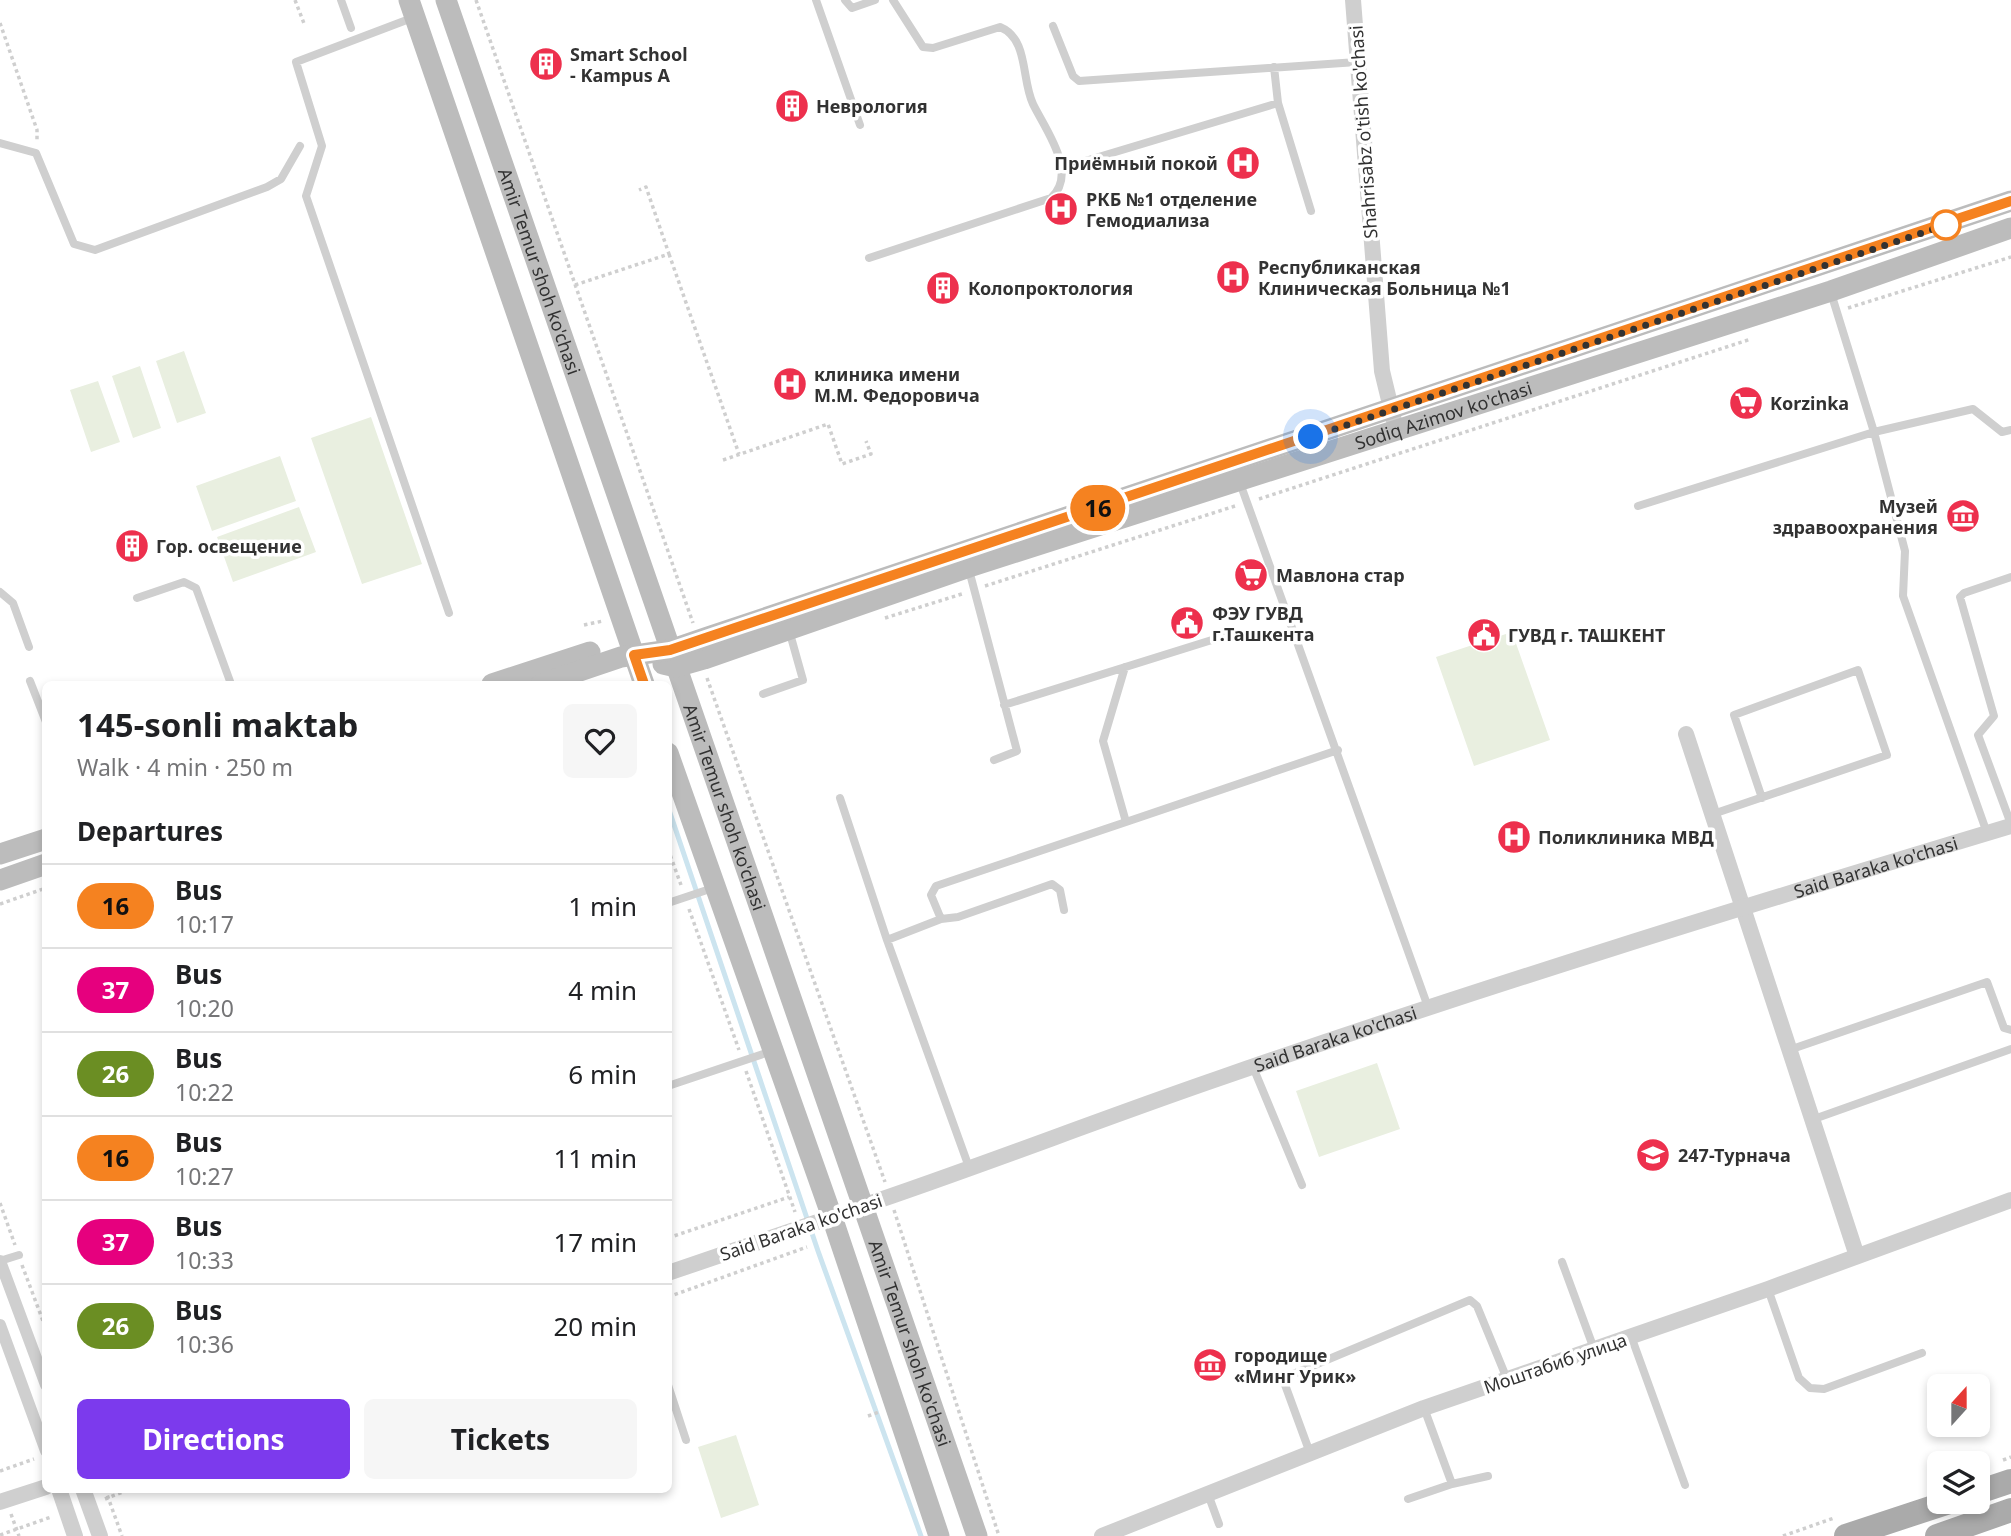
<!DOCTYPE html>
<html lang="en">
<head>
<meta charset="utf-8">
<style>
	body { margin:0; font-family:"Noto Sans",sans-serif; background:#f6f6f6; color:#202124; height:100vh; display:flex; flex-direction:column; font-size:26px; white-space:nowrap }
	* { box-sizing:border-box; margin:0 }
	p { font-size:23px; color:#757577 }
	.icon { flex:none; width:38px; height:38px; fill:none; stroke:currentColor; stroke-width:2; stroke-linecap:round; stroke-linejoin:round }
	.map { position:relative; flex:1; overflow:hidden }
	.drawer { position:absolute; left:42px; top:681px; width:630px; height:812px; display:flex; flex-direction:column; background:#fff; border-radius:10px; box-shadow:0 4px 10px #0003 }
	.drawer>* { flex:none }
	.badge { padding:0 14px; border-radius:23px; font-size:24px; line-height:46px }
	.needle { width:46px; rotate:21deg }
	.fabs { position:absolute; left:1927px; top:1374px; display:grid; gap:14px }
	.fabs a { display:grid; place-items:center; width:63px; height:63px; border-radius:10px; background:#fff; box-shadow:0 4px 10px #0003; font-size:35px }
	.you { position:absolute; width:35px; height:35px; margin:-18px; border:5px solid #fff; border-radius:50%; background:#1a73e8; box-shadow:0 0 0 10px #1a73e833 }
	.map>.badge { position:absolute; translate:-50% -50%; box-shadow:0 0 0 4px #fff }
	h2 { padding:0 35px; font-size:26px; line-height:63px }
	.round { display:grid; place-items:center; flex:none; width:74px; height:74px; border-radius:10px; background:#f6f6f6 }
	.overview { display:flex; align-items:center; justify-content:space-between; height:119px; padding:0 35px }
	h1 { font-size:33px; font-weight:700; line-height:52px }
	.button { display:flex; gap:14px; margin-top:auto; padding:14px 35px }
	.button a { flex:1; height:80px; border-radius:10px; background:#7c3aed; color:#fff; font-size:28px; font-weight:700; line-height:80px; text-align:center }
	.button a+a { background:#f6f6f6; color:#202124 }
	ul { padding:0; list-style:none }
	li { display:flex; align-items:center; gap:21px; height:84px; padding:0 35px; border-top:2px solid #e0e0e0 }
	li div { flex:1 }
	li b { display:block; font-size:26px }
	li em { font-style:normal }
	li .badge { min-width:77px; font-weight:700; text-align:center }
	.map>svg:first-child { display:block }
</style>
</head>
<body>
<div class="map">
<svg width="2011" height="1536" viewBox="0 0 2011 1536">
	<rect width="100%" height="100%" fill="#fff"/>
	<path fill="#e9efe0" d="M184 351 206 413 177 423 156 361Z
		M140 366 161 428 133 438 112 376Z
		M98 381 120 442 91 452 70 390Z
		M371 417 422 564 362 584 311 438Z
		M280 456 296 501 212 531 196 486Z
		M299 507 316 552 233 582 217 537Z
		M1512 632 1550 740 1474 766 1436 657Z
		M1377 1063 1400 1129 1319 1157 1296 1091Z
		M736 1435 759 1505 721 1518 698 1447Z"/>
	<g fill="none" stroke-linecap="round" stroke-linejoin="round">
		<path stroke="#cce4ef" stroke-width="5" d="M668 807 818 1251 921 1536"/>
		<path stroke="#cfcfcf" stroke-width="3.5" stroke-dasharray="3.5 3.5" stroke-linecap="butt" d="M295 0 305 26
			M476 0 693 623
			M0 23 37 130V141
			M669 254 739 454
			M575 285 669 254 646 187 639 190
			M1848 308 2011 257
			M723 460 828 424 842 464 871 454 866 441
			M1259 499 1751 339
			M985 586 1235 506
			M885 618 965 593
			M584 625 603 621
			M707 678 885 1182
			M668 849 681 885
			M0 904 46 888
			M689 909 739 1050
			M746 1071 795 1212
			M0 1203 15 1245
			M894 1210 999 1536
			M668 1238 789 1197
			M22 1265 46 1329
			M668 1297 807 1247
			M868 1416 879 1412
			M2003 1460 2011 1457
			M0 1471 34 1459
			M105 1489 122 1536
			M105 1499 131 1489
			M11 1514 19 1536
			M0 1535 51 1517
			M1783 1536 1834 1518"/>
		<path stroke="#cfcfcf" stroke-width="8" d="M341 0 351 28
			M816 0 860 125
			M845 0 852 8 875 0
			M412 18 296 62 322 146 306 196 449 613
			M1053 26 1073 76 1079 81 1357 62
			M1274 67 1278 103 1311 211
			M0 143 36 153 74 244 95 250 267 187 281 179 300 146
			M1062 168 1278 103
			M869 258 1051 198C1079 173 1045 129 1033 104 1021 79 1029 39 1000 27L933 48 923 47 893 0
			M1240 483 1428 1007
			M1638 506 1874 432 1831 293
			M969 570 1017 751 994 760
			M2011 577 1964 593 1960 597 1994 716 1978 735 2011 824
			M0 592 13 603 29 647
			M137 598 184 582 196 588 231 684
			M30 681 46 722
			M763 694 803 680 789 630
			M1004 705 1231 634
			M840 798 887 940 970 1170
			M1713 814 1887 755 1858 670 1734 715 1762 798
			M1126 822 1338 750
			M1987 833 1903 596 1905 551 1874 432 1973 409 2002 432 2011 430
			M668 903 716 887
			M941 919 958 917 1052 884 1060 890 1064 910
			M887 940 941 919 931 895 936 886 1126 822 1103 741 1125 667
			M1792 1049 1987 982 2004 1028 2011 1030
			M1253 1067 1302 1185
			M668 1086 772 1051
			M1814 1119 2011 1049
			M0 1261 19 1255
			M1562 1262 1594 1349
			M1768 1289 1799 1378 1810 1388 1824 1389 1922 1353
			M1631 1336 1685 1485
			M668 1385 686 1440
			M1424 1408 1452 1484 1488 1476
			M1310 1453 1284 1382 1286 1377 1470 1300 1477 1306 1507 1379
			M1208 1494 1219 1524
			M1408 1499 1452 1484"/>
		<path stroke="#cfcfcf" stroke-width="12" d="M0 1261 46 1385
			M0 1325 46 1451"/>
		<g stroke="#cfcfcf" stroke-width="16">
			<path d="M1353 0 1382 371 1396 429"/>
			<path d="M1686 734 1857 1256"/>
			<path id="s1" d="M862 1206C981 1166 1098 1120 1217 1079 1479 988 1745 906 2011 826"/>
			<path d="M668 1273 832 1217"/>
			<path d="M59 1489 75 1536"/>
			<path d="M83 1489 100 1536"/>
			<path d="M0 1502 46 1487"/>
			<path d="M1102 1536 1424 1408 1768 1289 2011 1200"/>
		</g>
		<g stroke="#bcbcbc" stroke-width="21">
			<path d="M409 0 644 684"/>
			<path id="s2" d="M446 0 977 1536"/>
			<path id="s3" d="M663 664 676 667 704 659 969 567 1831 291 2011 228"/>
			<path d="M492 684 590 652"/>
			<path d="M541 684 621 657 670 650 708 637 2011 201"/>
			<path d="M668 753 832 1217 939 1536"/>
			<path d="M0 854 46 839"/>
			<path d="M0 880 46 864"/>
		</g>
		<path stroke="#aaa" stroke-width="24" d="M1978 1492 2011 1481
			M1846 1536 1949 1502
			M1937 1536 2011 1510"/>
	</g>
	<g fill="none" stroke-linecap="round" stroke-linejoin="round">
		<g stroke="#fff" stroke-width="16">
			<path id="line" d="M644 684 634 655 670 650 735 628 2011 201"/>
		</g>
		<use href="#line" stroke="#f58220" stroke-width="10"/>
		<path stroke="#323232" stroke-width="7" stroke-dasharray="0 12.6" d="M1311 437 1946 225"/>
	</g>
	<defs>
		<g id="building-disc" transform="scale(1.75)"><circle r="9.5" fill="#ed304d" stroke="#fff"/><path d="M-4-6H4V6H1V3H-1V6H-4ZM-2.5-4.3h1.7v1.8h-1.7ZM.8-4.3h1.7v1.8H.8ZM-2.5-1h1.7V.8h-1.7ZM.8-1h1.7V.8H.8Z" fill="#fff"/></g>
		<g id="hospital-disc" transform="scale(1.75)"><circle r="9.5" fill="#ed304d" stroke="#fff"/><path d="M-5-5h3v3.5h4V-5h3V5h-3V1.5h-4V5h-3Z" fill="#fff"/></g>
		<g id="supermarket-disc" transform="scale(1.75)"><circle r="9.5" fill="#ed304d" stroke="#fff"/><path d="M-6-5.5h2.5l.6 2H6L4.5 2H-2.5L-4.4-4H-6ZM-1.5 3.2a1.3 1.3 0 1 0 .1 0ZM3 3.2a1.3 1.3 0 1 0 .1 0Z" fill="#fff"/></g>
		<g id="museum-disc" transform="scale(1.75)"><circle r="9.5" fill="#ed304d" stroke="#fff"/><path d="M0-6L6-3V-2H-6V-3ZM-5-1h2V3h-2ZM-1-1h2V3h-2ZM3-1h2V3H3ZM-6 4H6V6H-6Z" fill="#fff"/></g>
		<g id="civic-disc" transform="scale(1.75)"><circle r="9.5" fill="#ed304d" stroke="#fff"/><path d="M-.6-6.5H3V-4.5H.6V-3L4-1V1h2V6H-6V1h2V-1L-.6-3ZM-1.2 2.5V6h2.4V2.5Z" fill="#fff"/></g>
		<g id="school-disc" transform="scale(1.75)"><circle r="9.5" fill="#ed304d" stroke="#fff"/><path d="M0-5L7-2L0 1L-7-2ZM-4 1L0 2.5L4 1V4Q0 6-4 4Z" fill="#fff"/></g>
	</defs>
	<g fill-rule="evenodd">
		<use href="#building-disc" x="546" y="64"/>
		<use href="#building-disc" x="792" y="106"/>
		<use href="#hospital-disc" x="1243" y="163"/>
		<use href="#hospital-disc" x="1061" y="209"/>
		<use href="#hospital-disc" x="1233" y="277"/>
		<use href="#building-disc" x="943" y="288"/>
		<use href="#hospital-disc" x="790" y="384"/>
		<use href="#supermarket-disc" x="1746" y="403"/>
		<use href="#museum-disc" x="1963" y="516"/>
		<use href="#building-disc" x="132" y="546"/>
		<use href="#supermarket-disc" x="1251" y="575"/>
		<use href="#civic-disc" x="1187" y="623"/>
		<use href="#civic-disc" x="1484" y="635"/>
		<use href="#hospital-disc" x="1514" y="837"/>
		<use href="#school-disc" x="1653" y="1155"/>
		<use href="#museum-disc" x="1210" y="1365"/>
	</g>
	<circle fill="#fff" stroke="#f58220" stroke-width="3.5" cx="1946" cy="225" r="14"/>
	<g text-anchor="middle" dominant-baseline="central" stroke-width="7" stroke-linejoin="round" paint-order="stroke">
		<g font-size="18" font-weight="bold" fill="#323232" stroke="#fff" text-anchor="start">
			<text x="570" y="54">Smart School<tspan x="570" dy="21">- Kampus A</tspan></text>
			<text x="816" y="106">Неврология</text>
			<text x="1218" y="163" text-anchor="end">Приёмный покой</text>
			<text x="1086" y="199">РКБ №1 отделение<tspan x="1086" dy="21">Гемодиализа</tspan></text>
			<text x="1258" y="267">Республиканская<tspan x="1258" dy="21">Клиническая Больница №1</tspan></text>
			<text x="968" y="288">Колопроктология</text>
			<text x="814" y="374">клиника имени<tspan x="814" dy="21">М.М. Федоровича</tspan></text>
			<text x="1770" y="403">Korzinka</text>
			<text x="1938" y="506" text-anchor="end">Музей<tspan x="1938" dy="21">здравоохранения</tspan></text>
			<text x="156" y="546">Гор. освещение</text>
			<text x="1276" y="575">Мавлона стар</text>
			<text x="1212" y="613">ФЭУ ГУВД<tspan x="1212" dy="21">г.Ташкента</tspan></text>
			<text x="1508" y="635">ГУВД г. ТАШКЕНТ</text>
			<text x="1538" y="837">Поликлиника МВД</text>
			<text x="1678" y="1155">247-Турнача</text>
			<text x="1234" y="1355">городище<tspan x="1234" dy="21">«Минг Урик»</tspan></text>
		</g>
		<g font-size="18" fill="#323232" stroke="#fff">
			<text transform="translate(1363 132) rotate(-94)">Shahrisabz o'tish ko'chasi</text>
			<text stroke="none"><textPath href="#s2" startOffset="287">Amir Temur shoh ko'chasi</textPath></text>
			<text stroke="none"><textPath href="#s3" startOffset="821">Sodiq Azimov ko'chasi</textPath></text>
			<text stroke="none"><textPath href="#s2" startOffset="854">Amir Temur shoh ko'chasi</textPath></text>
			<text stroke="none"><textPath href="#s1" startOffset="1069">Said Baraka ko'chasi</textPath></text>
			<text stroke="none"><textPath href="#s1" startOffset="502">Said Baraka ko'chasi</textPath></text>
			<text transform="translate(801 1227) rotate(-19)">Said Baraka ko'chasi</text>
			<text stroke="none"><textPath href="#s2" startOffset="1421">Amir Temur shoh ko'chasi</textPath></text>
			<text transform="translate(1555 1363) rotate(-19)">Моштабиб улица</text>
		</g>
	</g>
</svg>
<div class="fabs">
<a><svg class="needle" viewBox="-14 -14 28 28"><path d="M0-13l5 13h-10z" fill="#e53935"/><path d="M0 13l5-13h-10z" fill="#757577"/></svg></a>
<a><svg class="icon" aria-label="layers" viewBox="0 0 24 24"><path d="M12 4l9 5-9 5-9-5zM3 14l9 5 9-5"/></svg></a>
</div>
<div class="you" style="left:1311px;top:437px"></div>
<b class="badge" style="left:1098px;top:508px;background:#f58220;color:#111">16</b>
<section class="drawer">
<div class="overview"><div><h1>145-sonli maktab</h1><p>Walk · 4 min · 250 m</p></div><a class="round"><svg class="icon" aria-label="heart" viewBox="0 0 24 24"><path d="M12 20l-8-8c-3-5 5-10 8-4 3-6 11-1 8 4z"/></svg></a></div>
<h2>Departures</h2>
<ul>
<li><span class="badge" style="background:#f58220;color:#111">16</span><div><b>Bus</b><p>10:17</p></div><em>1 min</em></li>
<li><span class="badge" style="background:#e6007e;color:#fff">37</span><div><b>Bus</b><p>10:20</p></div><em>4 min</em></li>
<li><span class="badge" style="background:#6b8e23;color:#fff">26</span><div><b>Bus</b><p>10:22</p></div><em>6 min</em></li>
<li><span class="badge" style="background:#f58220;color:#111">16</span><div><b>Bus</b><p>10:27</p></div><em>11 min</em></li>
<li><span class="badge" style="background:#e6007e;color:#fff">37</span><div><b>Bus</b><p>10:33</p></div><em>17 min</em></li>
<li><span class="badge" style="background:#6b8e23;color:#fff">26</span><div><b>Bus</b><p>10:36</p></div><em>20 min</em></li>
</ul>
<div class="button"><a>Directions</a><a>Tickets</a></div>
</section>
</div>
</body>
</html>
